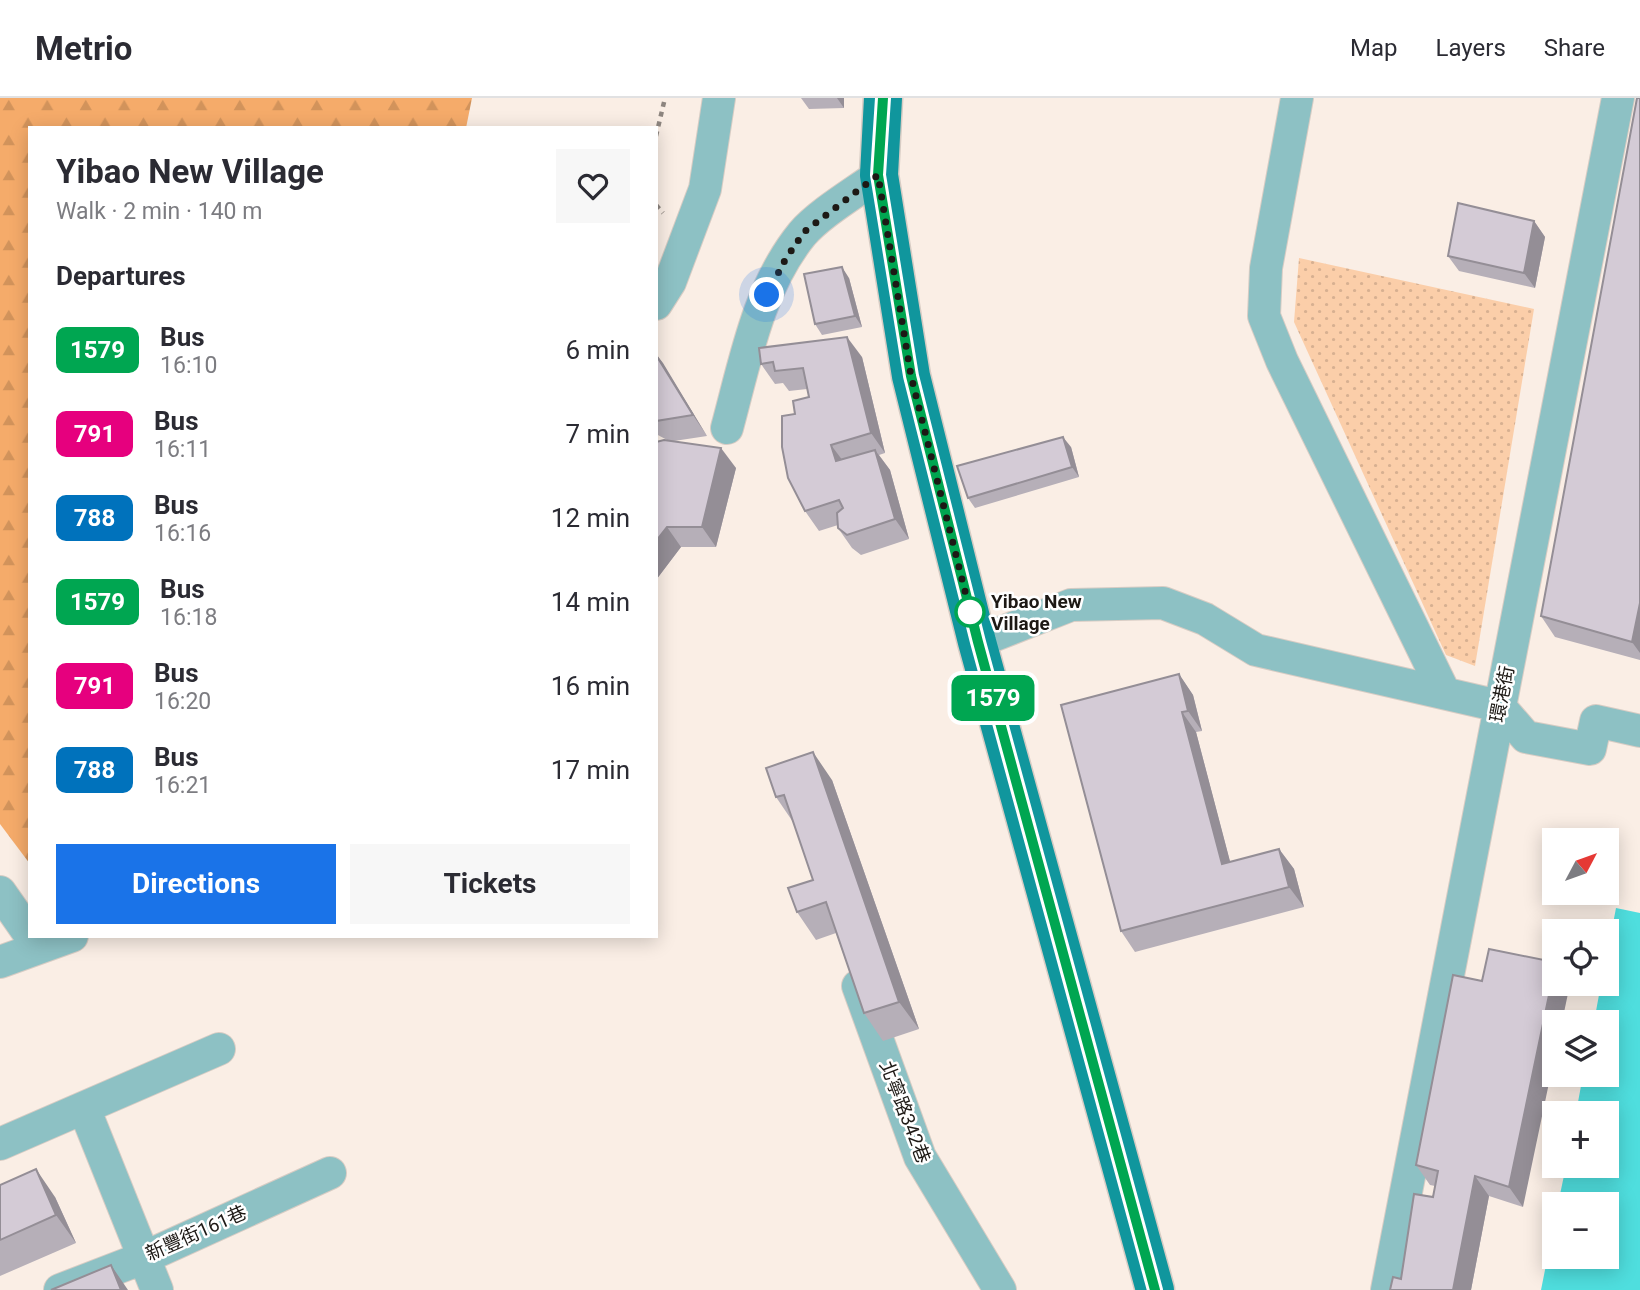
<!DOCTYPE html>
<html lang="en">
<head>
<meta charset="utf-8">
<style>
	body { margin:0; font-family:Roboto,"Noto Sans TC",sans-serif; background:#f7f7f7; color:#2b2b33; height:100vh; display:flex; flex-direction:column; font-size:26px; white-space:nowrap }
	* { box-sizing:border-box; margin:0 }
	p { font-size:23px; color:#7c7c81 }
	.icon { flex:none; width:38px; height:38px; fill:none; stroke:currentColor; stroke-width:2; stroke-linecap:round; stroke-linejoin:round }
	.map { position:relative; flex:1; overflow:hidden }
	.details { position:absolute; left:28px; top:28px; width:630px; height:812px; display:flex; flex-direction:column; background:#fff; border-radius:0px; box-shadow:0 4px 18px #0003 }
	.details>* { flex:none }
	.badge { padding:0 14px; border-radius:10px; font-size:24px; line-height:46px }
	.needle { width:46px; rotate:49deg }
	.buttons { position:absolute; left:1542px; top:730px; display:grid; gap:14px }
	.buttons a { display:grid; place-items:center; width:77px; height:77px; border-radius:0px; background:#fff; box-shadow:0 4px 18px #0003; font-size:35px }
	.you { position:absolute; width:35px; height:35px; margin:-18px; border:5px solid #fff; border-radius:50%; background:#1a73e8; box-shadow:0 0 0 10px #1a73e833 }
	.map>.badge { position:absolute; translate:-50% -50%; box-shadow:0 0 0 4px #fff }
	h2 { padding:0 28px; font-size:26px; line-height:63px }
	.round { display:grid; place-items:center; flex:none; width:74px; height:74px; border-radius:0px; background:#f7f7f7 }
	.headline { display:flex; align-items:center; justify-content:space-between; height:119px; padding:0 28px }
	h1 { font-size:33px; font-weight:700; line-height:52px }
	.button { display:flex; gap:14px; margin-top:auto; padding:14px 28px }
	.button a { flex:1; height:80px; border-radius:0px; background:#1a73e8; color:#fff; font-size:28px; font-weight:700; line-height:80px; text-align:center }
	.button a+a { background:#f7f7f7; color:#2b2b33 }
	ul { padding:0; list-style:none }
	li { display:flex; align-items:center; gap:21px; height:84px; padding:0 28px }
	li div { flex:1 }
	li b { display:block; font-size:26px }
	li em { font-style:normal }
	li .badge { min-width:77px; font-weight:700; text-align:center }
	header { display:flex; align-items:center; gap:42px; box-sizing:border-box; height:98px; padding:0 35px; background:#fff; border-bottom:2px solid #e1e1e2 }
	header strong { font-size:33px }
	nav { display:flex; gap:38px; margin-inline-start:auto; font-size:24px }
	.map>svg:first-child { display:block }
</style>
</head>
<body>
<header>
<strong>Metrio</strong>
<nav><a>Map</a><a>Layers</a><a>Share</a></nav>
</header>
<div class="map">
<svg width="1640" height="1192" viewBox="0 0 1640 1192">
	<defs>
		<pattern id="green-dots" width="8" height="8" patternUnits="userSpaceOnUse" patternTransform="scale(1.75)"><rect width="8" height="8" fill="#fbcea9"/><path d="M2 2h.1M6 6h.1" fill="none" stroke="#d7b091" stroke-width="1.8" stroke-linecap="round"/></pattern>
		<pattern id="forest-firs" width="22" height="20" patternUnits="userSpaceOnUse" patternTransform="scale(1.75)"><rect width="22" height="20" fill="#f5ab6a"/><path d="M5 1l3.5 6h-7zM16 11l3.5 6h-7z" fill="#d2935b"/></pattern>
	</defs>
	<rect width="100%" height="100%" fill="#faeee5"/>
	<path fill="url(#green-dots)" d="M1299 160 1534 211 1475 568 1446 557 1294 224Z"/>
	<path fill="url(#forest-firs)" d="M0 0H472L466 30H30V766L0 726Z"/>
	<path fill="#4fdede" d="M1616 810 1640 815V1192H1541L1554 1127V1158H1606V1106H1558L1566 1068H1606V1015H1576L1583 977 1606 976V924H1594L1601 886H1606L1607 857Z"/>
	<g fill="none" stroke-linecap="round" stroke-linejoin="round">
		<g stroke="#d7ccc4" stroke-width="34">
			<path id="minor" d="M1297 0 1266 170 1264 218 1282 263 1444 594
				M656 206 670 184 705 91 719 0
				M727 330C745 264 758 190 802 136 820 115 856 94 879 77
				M977 544 1071 507 1163 505 1205 521 1256 552 1499 608 1526 639 1590 651 1596 623 1640 633
				M0 794 30 837
				M0 864 72 838
				M858 888 920 1059 1000 1192
				M84 1010 157 1192
				M0 1046 219 951
				M60 1192 143 1160 330 1075
				M1387 1192 1618 0"/>
		</g>
		<g stroke="#d7ccc4" stroke-width="41">
			<path id="major" d="M883 0 879 77 911 278 977 544 1155 1192"/>
		</g>
		<path stroke="#8d857f" stroke-width="4.5" stroke-dasharray="5 5" stroke-linecap="butt" d="M656 38 665 0
			M656 107 663 115"/>
		<use href="#minor" stroke="#8dc1c4" stroke-width="32"/>
		<use href="#major" stroke="#10969d" stroke-width="38"/>
	</g>
	<path fill="#b6afb8" d="M801 0H844V10L809 11Z
		M1640 0V562L1555 539 1541 518Z
		M1534 123 1545 139 1535 190 1459 173 1448 158Z
		M849 180 862 229 822 237 815 226Z
		M759 250 862 259 885 355 879 357 890 372 909 441 861 457 852 450 838 430V427L819 433 805 413 795 316 809 299 807 291 789 293 783 285 775 286 761 266Z
		M656 256 707 338 674 343 736 370 716 449H681L656 482 669 343 656 336Z
		M1071 349 1079 379 975 410 968 400Z
		M1179 576 1193 597 1202 633 1196 634 1230 764 1279 751 1294 771 1304 809 1135 854 1121 833Z
		M832 682 919 931 883 943 864 915 836 835 816 842 797 814 813 782 793 724 776 699Z
		M1482 883 1523 1109 1489 1098 1471 1192H1390L1401 1181 1433 1099 1435 1088 1430 1087 1416 1067Z
		M0 1087 55 1099 76 1145 0 1178Z"/>
	<path fill="#948e96" d="M837 0H844V10Z
		M1534 123 1545 139 1535 190 1524 175Z
		M842 169 849 180 862 229 855 218Z
		M847 239 862 259 885 355 871 335Z
		M656 256 663 265 707 338 693 317Z
		M1063 339 1071 349 1079 379 1072 369Z
		M831 347 846 367 836 363Z
		M721 350 736 370 716 449 702 429Z
		M875 352 890 372 909 441 895 421Z
		M667 429 681 449 656 482V443Z
		M1640 505V555L1632 544Z
		M1179 576 1193 597 1202 633 1188 613Z
		M1182 614 1196 634 1236 786 1222 766Z
		M813 654 832 682 919 931 899 904Z
		M1279 751 1294 771 1304 809 1289 789Z
		M1554 873V886H1570L1562 924H1554V961L1523 1109 1509 1089Z
		M36 1071 55 1099 76 1145 56 1117Z
		M1475 1078 1489 1098 1471 1192H1453Z
		M111 1167 128 1192H121Z"/>
	<path fill="#d4cbd6" stroke="#948e96" stroke-width="2" d="M1637 0H1640V505L1632 544 1541 518Z
		M1458 105 1534 123 1524 175 1448 158Z
		M842 169 855 218 815 226 804 176Z
		M847 239 871 335 831 347 836 363 875 352 895 421 847 437 838 430 837 415 843 410 839 402 805 413 788 380 782 349V318L795 316 793 303 809 299 803 270 775 273 773 264 761 266 759 250Z
		M656 257 693 317 656 323Z
		M1063 339 1072 369 968 400 957 368Z
		M664 342 721 350 702 429H667L656 443V344Z
		M1179 576 1188 613 1182 614 1222 766 1279 751 1289 789 1121 833 1061 607Z
		M813 654 899 904 864 915 826 804 797 814 788 790 813 782 784 697 776 699 766 670Z
		M1489 851 1554 864V873L1509 1089 1475 1078 1453 1192H1390L1393 1179 1401 1181 1414 1096 1433 1099 1438 1073 1416 1067 1453 877 1482 883Z
		M36 1071 56 1117 0 1142V1087Z
		M111 1167 121 1192H51Z"/>
	<g fill="none" stroke-linecap="round" stroke-linejoin="round">
		<g stroke="#fff" stroke-width="16">
			<path id="line" d="M883 0 878 77 911 278 978 544 1155 1192"/>
		</g>
		<use href="#line" stroke="#00a651" stroke-width="10"/>
		<path stroke="#1d1915" stroke-width="7" stroke-dasharray="0 12.6" d="M767 197 785 162 804 134 878 77 911 278 971 517 970 514"/>
	</g>
	<circle fill="#fff" stroke="#00a651" stroke-width="3.5" cx="970" cy="514" r="14"/>
	<g text-anchor="middle" dominant-baseline="central" stroke-width="5" stroke-linejoin="round" paint-order="stroke">
		<g font-size="19" font-weight="bold" fill="#1d1915" stroke="#fff" text-anchor="start">
			<text x="991" y="503">Yibao New<tspan x="991" dy="22">Village</tspan></text>
		</g>
		<g font-size="19" fill="#1d1915" stroke="#fff">
			<text transform="translate(1502 596) rotate(-79)">環港街</text>
			<text transform="translate(905 1014) rotate(69)">北寧路342巷</text>
			<text transform="translate(196 1135) rotate(-24)">新豐街161巷</text>
		</g>
	</g>
</svg>
<div class="buttons">
<a><svg class="needle" viewBox="-14 -14 28 28"><path d="M0-13l5 13h-10z" fill="#e53935"/><path d="M0 13l5-13h-10z" fill="#7c7c81"/></svg></a>
<a><svg class="icon" aria-label="locate" viewBox="0 0 24 24"><circle cx="12" cy="12" r="6"/><path d="M12 2v4M12 18v4M2 12h4M18 12h4"/></svg></a>
<a><svg class="icon" aria-label="layers" viewBox="0 0 24 24"><path d="M12 4l9 5-9 5-9-5zM3 14l9 5 9-5"/></svg></a>
<a>+</a>
<a>−</a>
</div>
<div class="you" style="left:767px;top:197px"></div>
<b class="badge" style="left:993px;top:600px;background:#00a651;color:#fff">1579</b>
<section class="details">
<div class="headline"><div><h1>Yibao New Village</h1><p>Walk · 2 min · 140 m</p></div><a class="round"><svg class="icon" aria-label="heart" viewBox="0 0 24 24"><path d="M12 20l-8-8c-3-5 5-10 8-4 3-6 11-1 8 4z"/></svg></a></div>
<h2>Departures</h2>
<ul>
<li><span class="badge" style="background:#00a651;color:#fff">1579</span><div><b>Bus</b><p>16:10</p></div><em>6 min</em></li>
<li><span class="badge" style="background:#e6007e;color:#fff">791</span><div><b>Bus</b><p>16:11</p></div><em>7 min</em></li>
<li><span class="badge" style="background:#0072bc;color:#fff">788</span><div><b>Bus</b><p>16:16</p></div><em>12 min</em></li>
<li><span class="badge" style="background:#00a651;color:#fff">1579</span><div><b>Bus</b><p>16:18</p></div><em>14 min</em></li>
<li><span class="badge" style="background:#e6007e;color:#fff">791</span><div><b>Bus</b><p>16:20</p></div><em>16 min</em></li>
<li><span class="badge" style="background:#0072bc;color:#fff">788</span><div><b>Bus</b><p>16:21</p></div><em>17 min</em></li>
</ul>
<div class="button"><a>Directions</a><a>Tickets</a></div>
</section>
</div>
</body>
</html>
